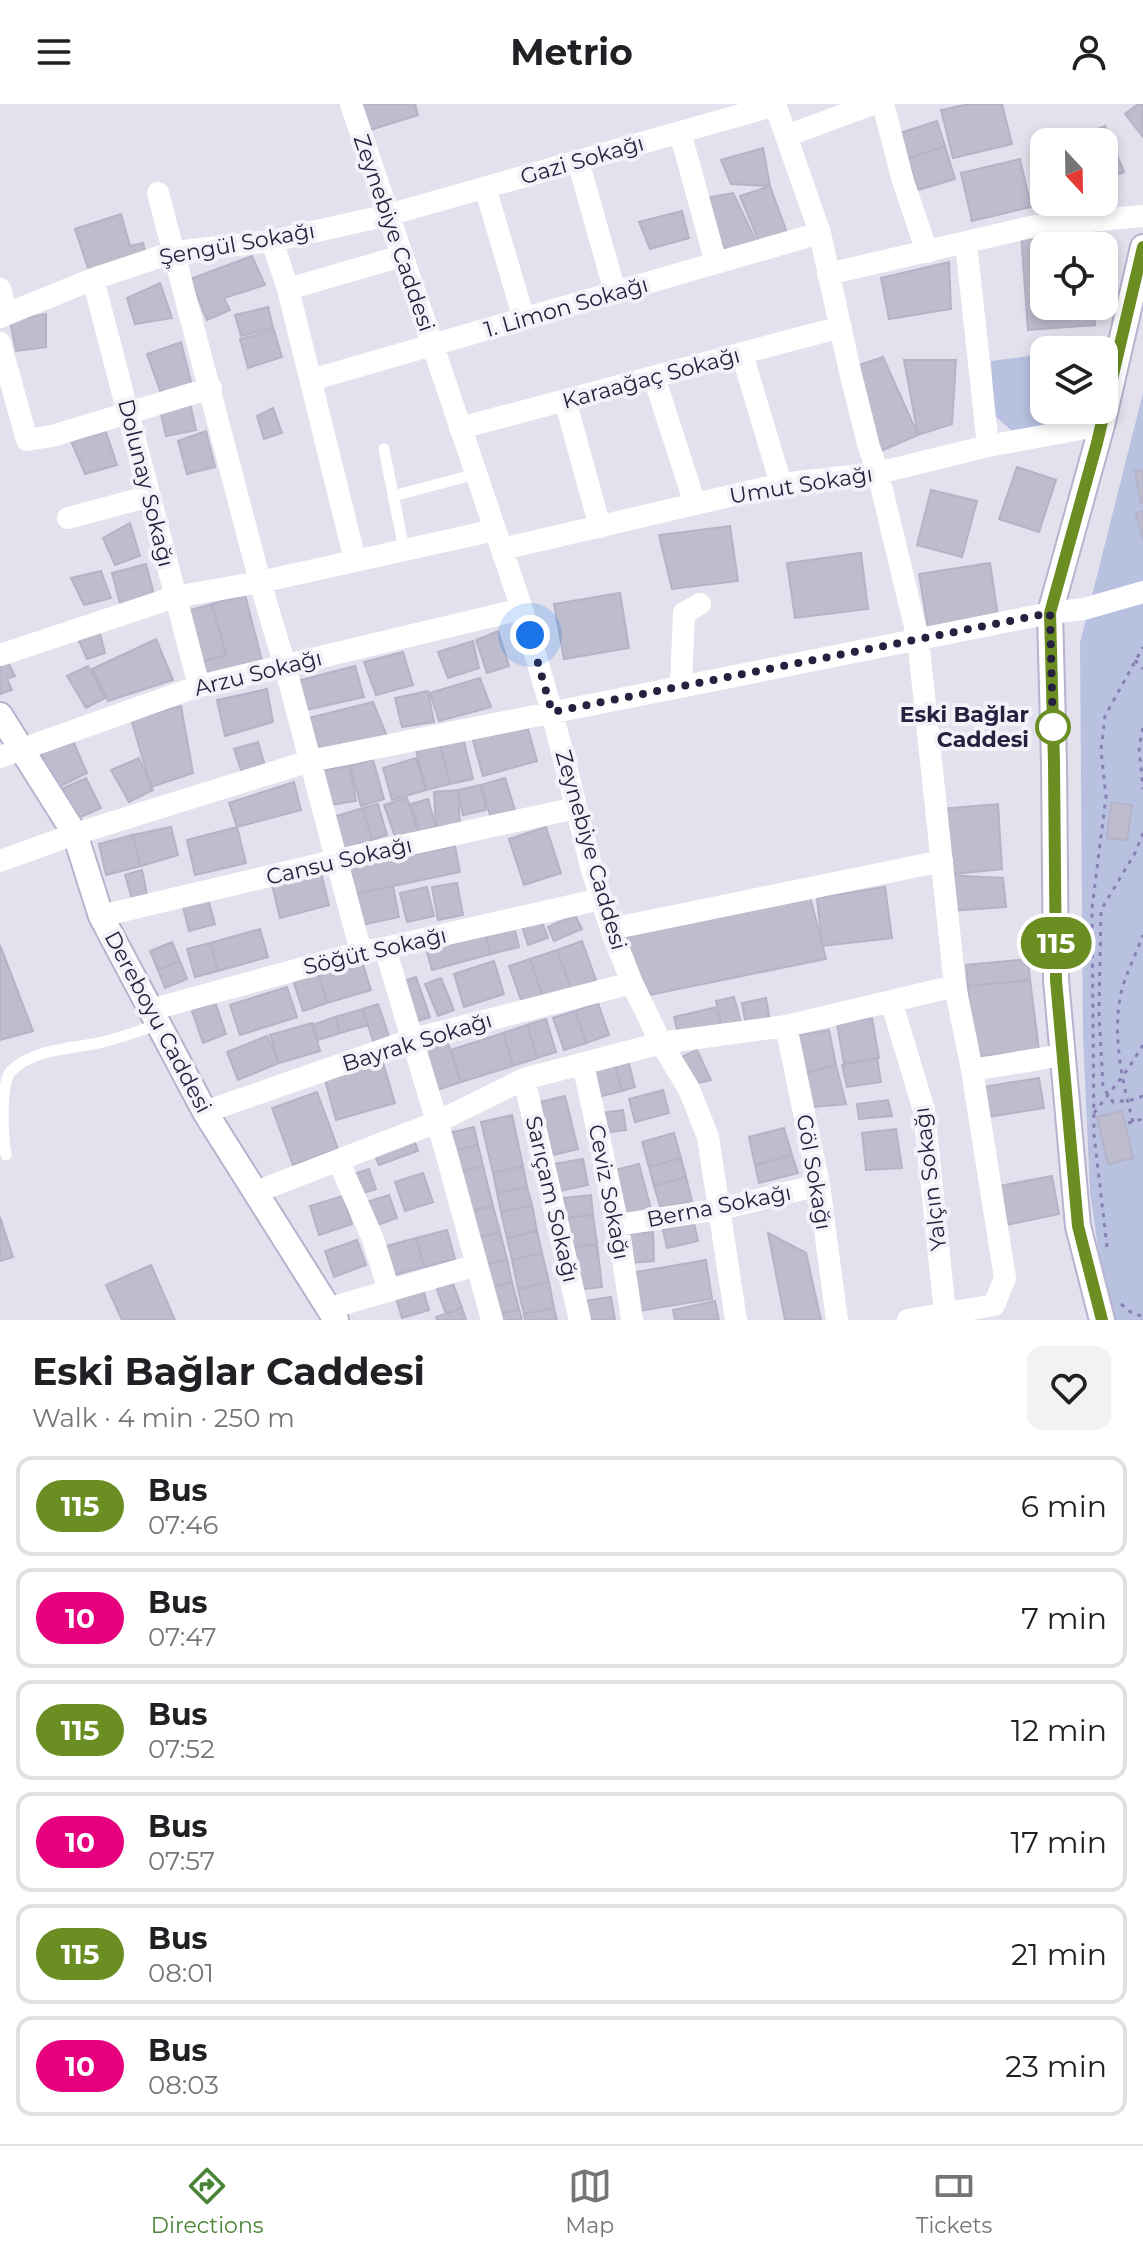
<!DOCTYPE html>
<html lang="en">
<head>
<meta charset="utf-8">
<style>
	body { margin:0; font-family:Montserrat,sans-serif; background:#f2f2f2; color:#202124; height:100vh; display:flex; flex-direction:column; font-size:30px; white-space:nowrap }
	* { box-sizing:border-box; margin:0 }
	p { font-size:26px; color:#757577 }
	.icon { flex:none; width:44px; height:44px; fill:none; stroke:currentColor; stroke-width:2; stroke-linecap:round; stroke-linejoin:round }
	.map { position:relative; height:1216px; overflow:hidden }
	.panel { display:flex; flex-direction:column; background:#fff; flex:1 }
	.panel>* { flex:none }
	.badge { padding:0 16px; border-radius:26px; font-size:28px; line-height:52px }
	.needle { width:52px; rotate:158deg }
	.tools { position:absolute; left:1030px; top:24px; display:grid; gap:16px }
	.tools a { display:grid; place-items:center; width:88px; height:88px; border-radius:16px; background:#fff; box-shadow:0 4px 12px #0003; font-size:40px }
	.you { position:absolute; width:40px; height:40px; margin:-20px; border:6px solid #fff; border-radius:50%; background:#1a73e8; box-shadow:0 0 0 12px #1a73e833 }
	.map>.badge { position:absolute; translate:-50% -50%; box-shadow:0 0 0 4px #fff }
	.round { display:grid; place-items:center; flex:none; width:84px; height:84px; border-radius:16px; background:#f2f2f2 }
	.summary { display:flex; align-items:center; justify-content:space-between; height:136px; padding:0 32px }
	h1 { font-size:38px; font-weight:700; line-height:60px }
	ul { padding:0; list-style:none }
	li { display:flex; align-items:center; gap:24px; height:100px; margin:0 16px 12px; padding:0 16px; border:4px solid #e0e0e0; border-radius:16px }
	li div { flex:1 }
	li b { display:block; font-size:30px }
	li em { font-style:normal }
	li .badge { min-width:88px; font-weight:700; text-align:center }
	header { display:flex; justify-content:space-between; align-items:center; height:104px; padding:0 32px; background:#fff; font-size:36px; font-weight:700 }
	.menu { display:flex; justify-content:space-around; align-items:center; height:112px; border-top:2px solid #e0e0e0; background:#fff; font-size:22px; color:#757577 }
	.menu a { display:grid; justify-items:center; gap:4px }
	.menu .current { color:#498437 }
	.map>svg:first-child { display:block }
</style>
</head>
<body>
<header><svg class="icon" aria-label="menu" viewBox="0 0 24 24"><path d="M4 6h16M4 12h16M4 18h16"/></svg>Metrio<svg class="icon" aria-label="person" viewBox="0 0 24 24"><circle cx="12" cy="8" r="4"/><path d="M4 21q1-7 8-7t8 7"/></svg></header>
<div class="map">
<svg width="1143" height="1216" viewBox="0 0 1143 1216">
	<rect width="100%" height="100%" fill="#e2e1ed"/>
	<path fill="#b8c1e0" d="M1044 250V306H1089V309L1083 314 1012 327 995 312 991 257Z
		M1143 289V1216H1111L1108 1213 1090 1088 1083 932 1080 539Z"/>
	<path fill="#bdbdce" stroke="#b4b3c7" stroke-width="2" d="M359 0H415L418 11 367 27Z
		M969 0H1002L1012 40 953 54 941 6Z
		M1138 0H1143V33L1125 10Z
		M937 17 945 42 908 54 900 29Z
		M1105 22 1124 68 1104 76V38H1066Z
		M945 42 955 75 918 86 908 54Z
		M763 44 770 82 731 80 721 56Z
		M1020 55 1031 103 972 117 961 69Z
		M770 82 790 137 762 145 740 92Z
		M733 89 756 137 727 150 701 95Z
		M682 107 689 134 650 145 639 118Z
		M121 110 130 142 143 139 147 154 91 173 75 125Z
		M1088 125 1089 142H1044V202H1093L1095 221 1028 226 1021 130Z
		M252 152 265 181 224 194 230 206 207 216 190 175Z
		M949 158 951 205 889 215 881 174Z
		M160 179 172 214 135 220 127 194Z
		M268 203 273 224 241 232 235 211Z
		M46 210V243L16 247 10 217Z
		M274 226 282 253 248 264 240 235Z
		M181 238 192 282 162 292 147 250Z
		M883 253 918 331 876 349 856 262Z
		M904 256H956L952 320 918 331Z
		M190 299 196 326 166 332 160 306Z
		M273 304 282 329 264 335 257 312Z
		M206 327 215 363 187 370 178 337Z
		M106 328 117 361 85 370 71 337Z
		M1017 363 1056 376 1039 428 999 415Z
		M1143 366V399H1141L1135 367Z
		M931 386 977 397 962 453 917 441Z
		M1143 407V436L1136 409Z
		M130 419 140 452 115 461 103 434Z
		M730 422 738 477 672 485 659 431Z
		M861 449 868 505 795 514 787 459Z
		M990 459 998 513 928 524 919 470Z
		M146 460 155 494 121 503 112 469Z
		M101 467 111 494 84 501 71 474Z
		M620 489 629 544 564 555 554 500Z
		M245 491 263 560 202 577 198 559 226 551 212 500Z
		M212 500 226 551 198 559 184 508Z
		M98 522 105 549 87 555 76 530Z
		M498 527 509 562 487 569 476 536Z
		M156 535 173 576 108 597 92 565Z
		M473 537 479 564 448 574 438 548Z
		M403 548 413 581 376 591 364 558Z
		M6 555 15 572 7 575 12 586 0 590V557Z
		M88 562 105 594 86 604 67 572Z
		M355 562 364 593 297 608 289 579Z
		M480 574 491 603 439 617 430 589Z
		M267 585 273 618 225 632 217 596Z
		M428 587 434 618 402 623 395 594Z
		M373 598 387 632 315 647 305 615Z
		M181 602 193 669 151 683 131 615Z
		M526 618 537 657 483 672 472 633Z
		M463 634 473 675 450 680 440 640Z
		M73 637 87 669 57 684 41 649Z
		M258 638 265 662 242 669 234 645Z
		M440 640 450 680 426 686 416 646Z
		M139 654 153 686 129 698 111 666Z
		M416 654 426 686 392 696 383 664Z
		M373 656 384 695 361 702 350 662Z
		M350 662 356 697 324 702 318 667Z
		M86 674 101 704 74 716 59 686Z
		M505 674 515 706 491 714 481 681Z
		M294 678 301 706 237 723 229 699Z
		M481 681 486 706 463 711 458 686Z
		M458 686 460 722 436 723 434 688Z
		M407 694 419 728 396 736 384 701Z
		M428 695 436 723 419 728 411 700Z
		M1111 699 1132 701 1127 736 1107 734Z
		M378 700 387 731 372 736 363 704Z
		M998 700 1002 765 946 771 941 705Z
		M363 704 372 736 342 744 333 713Z
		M171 723 178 751 141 762 132 731Z
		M237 723 246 759 195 771 187 736Z
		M546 723 561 769 524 781 509 735Z
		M132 731 141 762 106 771 99 740Z
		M455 742 460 768 355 790 349 764Z
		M142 766 147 790 132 795 125 771Z
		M321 769 329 801 280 814 272 781Z
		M946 771 1003 774 1006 803 950 807Z
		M457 779 463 811 438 816 432 783Z
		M393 782 399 813 361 821 355 790Z
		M427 783 434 812 407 818 400 789Z
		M885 783 892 834 822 842 817 794Z
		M808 785 826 855 639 893 615 836Z
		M207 792 215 820 189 827 182 799Z
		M575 811 582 825 554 837 548 823Z
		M541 816 548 834 528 841 522 823Z
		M514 822 519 843 491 850 485 830Z
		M260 825 268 853 218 867 210 839Z
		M485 830 491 850 432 866 426 845Z
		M582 837 596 876 571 885 557 846Z
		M172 838 180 857 158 866 150 847Z
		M210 839 218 867 195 873 187 845Z
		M0 841 33 927 0 936Z
		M557 846 571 885 543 894 530 855Z
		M361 854 371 886 327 899 318 868Z
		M530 855 543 894 523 902 509 862Z
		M1028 855 1030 876 968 882 966 861Z
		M180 857 187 875 165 884 158 866Z
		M494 857 504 890 464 903 454 870Z
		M318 868 327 899 303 907 293 876Z
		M416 873 430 913 415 918 401 878Z
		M441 874 454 906 438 912 425 880Z
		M1030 876 1039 946 973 953 968 882Z
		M287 883 297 913 240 931 230 901Z
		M734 893 741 919 722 924 716 897Z
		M766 894 770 917 746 922 742 899Z
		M215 898 226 930 203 939 192 907Z
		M598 899 609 931 586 939 575 907Z
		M378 900 390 935 374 940 363 905Z
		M717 903 722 924 679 934 674 913Z
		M363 905 368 921 340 929 335 913Z
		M575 907 586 939 564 946 553 914Z
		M335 913 340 929 318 936 312 921Z
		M872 914 879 954 844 960 837 920Z
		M546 915 556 948 537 954 527 921Z
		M312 919 320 947 279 959 270 931Z
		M527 921 537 954 513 962 503 929Z
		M829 926 836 961 797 971 790 933Z
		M503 929 513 962 461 978 451 946Z
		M267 932 279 959 238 976 227 948Z
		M448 939 461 978 435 987 422 947Z
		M697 946 711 976 694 980 672 957Z
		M381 952 395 999 336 1016 323 969Z
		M877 954 881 978 847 983 842 961Z
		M628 957 635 983 622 987 615 961Z
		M615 961 622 987 598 993 591 967Z
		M836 961 846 1000 813 1003 804 969Z
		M1039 974 1044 1004 981 1014 976 984Z
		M663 986 669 1009 635 1018 629 995Z
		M317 988 338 1045 293 1061 272 1004Z
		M565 992 578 1045 553 1051 540 998Z
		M888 996 892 1012 859 1015 857 1000Z
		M623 1006 626 1026 604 1029 601 1009Z
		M1122 1007 1133 1054 1108 1060 1097 1013Z
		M512 1011 523 1062 493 1069 481 1018Z
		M474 1023 478 1041 453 1047 449 1029Z
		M784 1024 792 1051 755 1061 749 1033Z
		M896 1025 902 1064 866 1066 862 1029Z
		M674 1029 681 1054 649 1063 642 1038Z
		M413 1033 418 1047 379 1061 373 1047Z
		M478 1041 483 1062 459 1068 453 1047Z
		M792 1051 798 1069 759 1079 755 1061Z
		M681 1054 686 1073 654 1082 649 1063Z
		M583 1055 588 1081 559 1087 554 1060Z
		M639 1060 651 1105 627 1112 615 1066Z
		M483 1062 493 1102 469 1108 459 1068Z
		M523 1062 527 1083 497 1089 493 1069Z
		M369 1065 376 1085 357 1091 351 1071Z
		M423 1069 433 1098 405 1107 395 1078Z
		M1052 1072 1059 1110 1006 1121 999 1082Z
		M686 1073 692 1097 661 1105 654 1082Z
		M527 1083 532 1101 501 1108 497 1089Z
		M389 1091 397 1114 372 1123 364 1099Z
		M591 1091 593 1111 566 1114 564 1094Z
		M343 1092 352 1120 319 1131 310 1102Z
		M532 1101 537 1127 507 1134 501 1108Z
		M493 1102 500 1128 475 1134 469 1108Z
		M593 1111 597 1140 570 1144 566 1114Z
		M0 1113 13 1153 0 1157Z
		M694 1119 698 1137 667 1144 663 1126Z
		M447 1126 455 1155 424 1163 416 1134Z
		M537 1127 542 1149 512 1156 507 1134Z
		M500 1128 507 1155 482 1162 475 1134Z
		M653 1128 654 1157 629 1159 627 1130Z
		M768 1129 806 1149 821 1216H785Z
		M416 1134 424 1163 391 1172 383 1143Z
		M357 1136 366 1161 334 1173 325 1147Z
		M597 1140 602 1183 575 1186 570 1144Z
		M542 1149 549 1178 518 1185 512 1156Z
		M507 1155 512 1178 488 1184 482 1162Z
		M706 1156 712 1195 638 1207 631 1169Z
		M151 1161 175 1216H122L106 1181Z
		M451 1174 462 1204 446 1210 435 1180Z
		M512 1178 519 1205 495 1212 488 1184Z
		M549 1178 554 1204 524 1210 518 1185Z
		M422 1182 429 1206 402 1214 395 1190Z
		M611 1193 615 1216H587L584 1197Z
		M715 1197 719 1216H675L673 1206Z
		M462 1204 466 1216H437L436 1213Z
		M554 1204 557 1216H525L524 1210Z
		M519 1205 522 1216H496L495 1212Z"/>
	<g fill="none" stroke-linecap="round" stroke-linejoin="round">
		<g stroke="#b7b3ce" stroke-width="28">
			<path id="secondary" d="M0 611 75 730 101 812 205 1008 336 1216
				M1102 1216 1078 1122 1056 876 1054 659 1050 509 1102 321 1143 143"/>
		</g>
		<path stroke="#887fb4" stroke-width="3" stroke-dasharray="4 6" stroke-linecap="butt" d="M1135 556 1143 565
			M1143 624 1139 643 1143 685
			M1143 729 1135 749 1101 806 1099 908 1103 983 1113 998 1131 996 1143 992
			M1094 1009 1128 965 1143 941
			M1133 1018C1122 977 1112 931 1121 889 1126 869 1136 850 1143 831
			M1128 1019 1143 1015
			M1107 1143 1094 1031 1092 804 1106 693 1101 646 1105 612 1143 543
			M1121 1200 1133 1210 1143 1212"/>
		<path stroke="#fff" stroke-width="11" d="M384 345 404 445
			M393 392 476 370
			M6 1051C3 1034 0 979 11 967 34 945 70 945 98 939 118 935 138 927 157 921"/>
		<path stroke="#fff" stroke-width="22" d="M351 0 522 505 552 608 592 766 611 825 632 879 661 939 689 985 708 1033 736 1216
			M775 0 820 129 849 263 869 343 878 369 918 535 955 882 972 966 1005 1174 994 1201 908 1216
			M883 0 903 77 927 148
			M680 28 716 159
			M786 32 873 0
			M578 57 615 188
			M485 83 524 215
			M158 89 260 478 285 562 361 848
			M272 137 288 185 355 456
			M966 139 988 342
			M828 170 1035 122 1143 112
			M93 175 199 582
			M0 185 7 210
			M288 185 402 152
			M0 213 93 175 174 148 272 137 388 111 776 1
			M0 239 27 336 52 332 211 284
			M742 250 781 380
			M654 273 695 400
			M311 276 820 129
			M565 296 600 423
			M460 324 841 223
			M68 414 150 392
			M502 445 781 380 878 369 988 342 1102 321
			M0 551 175 493 260 478 495 426
			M681 582 684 509 700 500
			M0 653 199 582 522 505
			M0 757 75 730 310 657 1050 509 1084 505 1143 488
			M101 812 337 756 576 704
			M611 825 942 757
			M385 844 446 1048 492 1216
			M891 897 924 1006 945 1209
			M150 906 361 848 385 844 601 795
			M786 922 819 1081 837 1216
			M583 960 618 1121 632 1216
			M972 966 1063 951
			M524 975 580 1216
			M205 1008 414 935 632 879
			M338 1056 373 1135 389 1187
			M256 1088 437 1018 524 975 661 939 786 922 955 882
			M618 1121 720 1105 819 1081
			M330 1204 477 1161"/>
		<use href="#secondary" stroke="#fff" stroke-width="24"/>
	</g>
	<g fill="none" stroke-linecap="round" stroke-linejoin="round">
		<g stroke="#fff" stroke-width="18">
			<path id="line" d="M1102 1216 1078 1122 1056 876 1054 659 1050 509 1097 339 1143 143"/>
		</g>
		<use href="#line" stroke="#6b8e23" stroke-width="12"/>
		<path stroke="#27203f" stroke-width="8" stroke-dasharray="0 14.4" d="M530 531 552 608 1050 509 1053 631V623"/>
	</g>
	<circle fill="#fff" stroke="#6b8e23" stroke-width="4" cx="1053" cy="623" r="16"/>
	<g text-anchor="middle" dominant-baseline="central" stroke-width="8" stroke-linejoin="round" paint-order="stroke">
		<g font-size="22" fill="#27203f" stroke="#f2f2f9">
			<text transform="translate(582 56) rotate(-16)">Gazi Sokağı</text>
			<text transform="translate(394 129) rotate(71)">Zeynebiye Caddesi</text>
			<text transform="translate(237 140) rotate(-10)">Şengül Sokağı</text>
			<text transform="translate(566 203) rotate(-16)">1. Limon Sokağı</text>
			<text transform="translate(651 274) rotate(-15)">Karaağaç Sokağı</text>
			<text transform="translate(146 379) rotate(76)">Dolunay Sokağı</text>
			<text transform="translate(801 381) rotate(-9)">Umut Sokağı</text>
			<text transform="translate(258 569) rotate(-14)">Arzu Sokağı</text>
			<text transform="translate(591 746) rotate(74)">Zeynebiye Caddesi</text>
			<text transform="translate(339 757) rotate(-13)">Cansu Sokağı</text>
			<text transform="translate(375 847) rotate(-13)">Söğüt Sokağı</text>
			<text transform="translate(158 918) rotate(62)">Dereboyu Caddesi</text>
			<text transform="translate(417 938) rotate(-17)">Bayrak Sokağı</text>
			<text transform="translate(814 1068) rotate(80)">Göl Sokağı</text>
			<text transform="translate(930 1075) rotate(-97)">Yalçın Sokağı</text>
			<text transform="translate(609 1088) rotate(79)">Ceviz Sokağı</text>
			<text transform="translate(552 1095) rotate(77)">Sarıçam Sokağı</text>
			<text transform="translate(719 1102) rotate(-11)">Berna Sokağı</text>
		</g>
		<g font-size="22" font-weight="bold" fill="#27203f" stroke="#f2f2f9" text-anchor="end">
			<text x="1029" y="610">Eski Bağlar<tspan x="1029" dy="25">Caddesi</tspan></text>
		</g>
	</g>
</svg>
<div class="tools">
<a><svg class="needle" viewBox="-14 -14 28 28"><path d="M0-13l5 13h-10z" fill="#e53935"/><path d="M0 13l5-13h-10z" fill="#757577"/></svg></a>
<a><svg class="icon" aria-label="locate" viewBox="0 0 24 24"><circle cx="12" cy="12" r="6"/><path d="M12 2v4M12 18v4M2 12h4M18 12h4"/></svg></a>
<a><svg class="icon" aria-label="layers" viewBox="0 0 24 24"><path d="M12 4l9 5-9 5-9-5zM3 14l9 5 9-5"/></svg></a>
</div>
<div class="you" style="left:530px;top:531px"></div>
<b class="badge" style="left:1056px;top:839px;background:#6b8e23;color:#fff">115</b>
</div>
<section class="panel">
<div class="summary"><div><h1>Eski Bağlar Caddesi</h1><p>Walk · 4 min · 250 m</p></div><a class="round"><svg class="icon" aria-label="heart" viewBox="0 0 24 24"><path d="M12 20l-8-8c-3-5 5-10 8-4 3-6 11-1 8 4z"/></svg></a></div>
<ul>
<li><span class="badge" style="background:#6b8e23;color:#fff">115</span><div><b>Bus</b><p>07:46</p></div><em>6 min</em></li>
<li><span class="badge" style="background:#e6007e;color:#fff">10</span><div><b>Bus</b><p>07:47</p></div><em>7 min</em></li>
<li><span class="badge" style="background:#6b8e23;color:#fff">115</span><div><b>Bus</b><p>07:52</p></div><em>12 min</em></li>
<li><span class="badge" style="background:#e6007e;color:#fff">10</span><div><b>Bus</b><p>07:57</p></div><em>17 min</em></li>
<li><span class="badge" style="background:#6b8e23;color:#fff">115</span><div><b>Bus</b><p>08:01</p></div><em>21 min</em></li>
<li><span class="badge" style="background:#e6007e;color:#fff">10</span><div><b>Bus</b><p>08:03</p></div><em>23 min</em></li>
</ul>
</section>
<nav class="menu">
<a class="current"><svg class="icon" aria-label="directions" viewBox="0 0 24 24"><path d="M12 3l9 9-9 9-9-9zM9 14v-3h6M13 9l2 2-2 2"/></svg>Directions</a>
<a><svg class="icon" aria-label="map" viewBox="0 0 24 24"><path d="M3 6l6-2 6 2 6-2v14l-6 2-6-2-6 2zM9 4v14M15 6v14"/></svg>Map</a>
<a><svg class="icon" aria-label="tickets" viewBox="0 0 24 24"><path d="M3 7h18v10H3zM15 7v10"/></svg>Tickets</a>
</nav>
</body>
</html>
